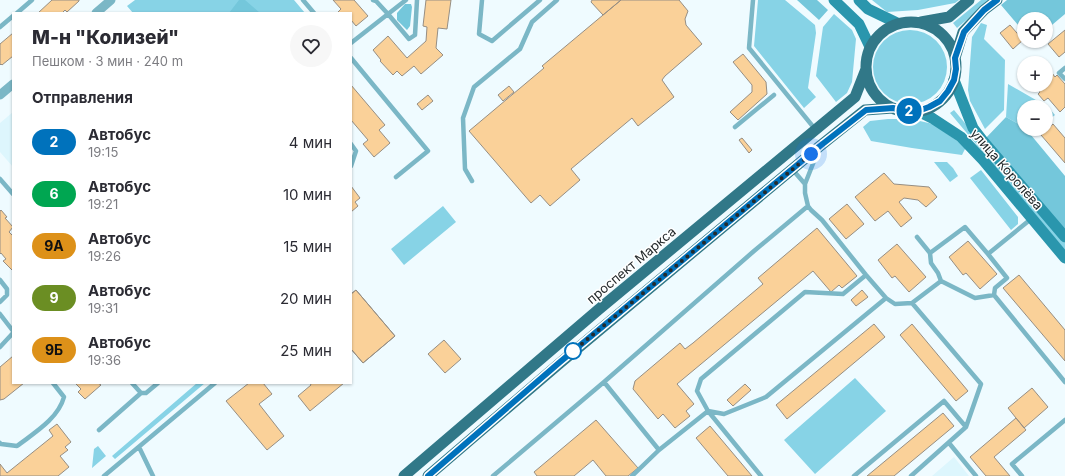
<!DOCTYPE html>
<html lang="ru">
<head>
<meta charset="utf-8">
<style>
	body { margin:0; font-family:Inter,sans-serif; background:#f7f7f7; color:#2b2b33; height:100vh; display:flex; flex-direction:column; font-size:15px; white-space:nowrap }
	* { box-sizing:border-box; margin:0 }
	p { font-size:13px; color:#7c7c81 }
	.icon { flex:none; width:22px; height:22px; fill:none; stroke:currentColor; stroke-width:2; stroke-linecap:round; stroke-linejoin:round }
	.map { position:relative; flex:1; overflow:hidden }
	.panel { position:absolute; left:12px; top:12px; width:340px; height:372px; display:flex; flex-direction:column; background:#fff; border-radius:0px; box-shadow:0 1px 3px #0004 }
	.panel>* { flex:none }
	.badge { padding:0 8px; border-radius:13px; font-size:14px; line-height:26px }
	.buttons { position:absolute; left:1017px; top:12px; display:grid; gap:8px }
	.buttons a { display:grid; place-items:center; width:36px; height:36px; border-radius:50%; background:#fff; box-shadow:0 1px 3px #0004; font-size:20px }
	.you { position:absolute; width:20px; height:20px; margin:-10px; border:3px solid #fff; border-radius:50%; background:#1a73e8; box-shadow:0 0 0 6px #1a73e833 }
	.map>.badge { position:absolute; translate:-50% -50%; box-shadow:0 0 0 2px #fff }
	h2 { padding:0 20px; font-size:15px; line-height:36px }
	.round { display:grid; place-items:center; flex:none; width:42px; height:42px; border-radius:21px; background:#f7f7f7 }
	.headline { display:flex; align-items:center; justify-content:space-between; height:68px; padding:0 20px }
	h1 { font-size:19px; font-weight:800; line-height:30px }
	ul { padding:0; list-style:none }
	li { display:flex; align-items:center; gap:12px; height:52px; padding:0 20px }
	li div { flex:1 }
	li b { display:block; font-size:15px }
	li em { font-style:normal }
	li .badge { min-width:44px; font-weight:700; text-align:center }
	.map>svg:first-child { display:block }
</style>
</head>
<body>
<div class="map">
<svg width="1065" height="476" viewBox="0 0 1065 476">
	<rect width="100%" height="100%" fill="#effbff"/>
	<path fill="#ddf6fd" d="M13 112V167L0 152V123Z
		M954 457 969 476H932Z"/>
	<path fill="#87d3e6" d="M135 0H294L305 13H133L127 6Z
		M758 0H785L815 25 816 33 808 88 816 97 804 108 754 46Z
		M872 0H959L955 3 918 10 887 12Z
		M981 0H990L957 28 953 23Z
		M834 14 852 30 856 39 852 82 847 93 836 102 816 76 823 27Z
		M981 23 987 25 984 39 1005 60 1004 110 985 129 970 101 968 90 972 37Z
		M873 67a37 37 0 1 1 74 0a37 37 0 1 1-74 0Z
		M1008 84 1048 107 1055 115 1046 122V107H1024V127L1006 117Z
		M954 110 1065 243V250L950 113Z
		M888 119H911L933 124 966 147 962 155 912 148 871 141 863 127 870 121Z
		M934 162H947L953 168 958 176 950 182Z
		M981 170 1018 217V224L1011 230 970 178Z
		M443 206 456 222 404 265 391 249Z
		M855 378 886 411 815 474 784 440Z
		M197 383H205L115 459 112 456Z
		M98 446 106 456 92 468 94 449Z"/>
	<path fill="#74c7db" d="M239 0H245L260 13H229Z
		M797 0H817L828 10 819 20Z
		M1007 0H1065V14L1046 30V19H1024V32L1001 5Z
		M405 4H411L412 7 410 26 407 30 397 20V13Z
		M1006 117 1024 127V129H1026L1065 176V237L983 141Z"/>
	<path fill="#fad199" stroke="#968e83" d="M52 0H79V1L67 12 65 10 62 13H38Z
		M333 0H354L368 16 356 26 351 20V13H337L341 9Z
		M426 0H451L447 29 438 28 436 48 443 55 421 74 414 66 402 76 397 71 393 75 380 61 381 60 373 50 388 36 407 58 426 41 427 27 423 26Z
		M592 0H621L603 15 591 2Z
		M621 0H679L688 11 685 19 686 25 702 44 665 76 662 80 674 97 638 126 632 118 571 169 580 180 550 206 540 195 531 203 469 131 544 68 542 66Z
		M1010 25 1023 40 1013 49 1000 33Z
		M1065 30V52L1059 57 1048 44Z
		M13 33V56L2 65 1 64 0 65V44Z
		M743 54 766 82 767 94 738 120 730 112 752 92V85L733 62Z
		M1049 69 1055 77 1057 75 1065 84V107L1060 112 1048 98 1044 101 1038 94 1040 92 1034 85H1046V72Z
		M351 85 385 125 379 130 390 143 374 157 363 144 368 140 351 120Z
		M509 86 514 92 503 101 498 95Z
		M428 95 433 101 422 110 417 104Z
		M1053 124 1065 138V163L1041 135Z
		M742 138 752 150 749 153 739 140Z
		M884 173 894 184 929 187 937 197 926 207 918 200 904 198 899 202 912 218 901 227 888 211 875 221 855 197Z
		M351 186 360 198 355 202 358 206 351 212Z
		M847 204 864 224 846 239 829 219Z
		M1 210 7 217 5 218 13 227 9 232 13 236V271L3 261 6 259 1 253 0 254V211Z
		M817 228 857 276 842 288 839 285 831 292 813 271 677 384 694 404 686 411 690 416 675 428 663 414 658 419 633 389 635 381 680 343 685 349 693 343 763 284 758 278Z
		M968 241 997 274 980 289 966 273 963 275 949 257Z
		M897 244 926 277 909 292 895 276 892 278 878 260Z
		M1019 275 1065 330V361L1003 288Z
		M356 290 395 336 363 363 351 349V294Z
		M356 290 395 336 363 363 351 349V294Z
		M862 290 868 297 856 306 851 300Z
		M874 324 885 337 787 419 776 405Z
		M912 324 968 391 956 401 900 335Z
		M444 340 461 359 445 373 428 354Z
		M13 356V383H24L4 399 0 400V367Z
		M75 383H98L101 385 85 399 78 392 81 389Z
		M249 383H263L272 394 259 404 284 436 267 450 226 401Z
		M310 383H344L310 411 298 396 311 385Z
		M745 384 751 390 733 406 727 400Z
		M1032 388 1048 407 1024 428 1008 408Z
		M943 413 954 426 894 476H867Z
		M1016 418 1026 430 994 457 1010 476H986L970 457Z
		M596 420 638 468 628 476H606L593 460 574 476H537L534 472Z
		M57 424 71 442 65 447 68 450 60 456 69 467 58 476H0V464L7 473 53 436 49 430Z
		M710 426 752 476H728L696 438Z"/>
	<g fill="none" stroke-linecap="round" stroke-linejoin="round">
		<path stroke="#7bb7c6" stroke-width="4.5" d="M303 0 314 13
			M406 0 388 14 409 39 415 35 417 0
			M482 0 479 34 492 41 540 0
			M753 0 749 48 815 129
			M17 13 32 0
			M0 27 13 16
			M351 43 388 14 376 1 373 0
			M351 58 428 151 396 177
			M1065 68 1059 73 1065 79
			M735 127 774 95
			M351 144 356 151 351 166
			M792 169 805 184
			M0 179 13 194
			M472 181 465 169 463 118 474 87 520 49 532 22 557 0
			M808 206 811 210 822 220 866 275 886 298 895 304 912 303 981 384 966 427 944 401 854 476
			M917 237 930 253
			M0 280 7 289V295L0 302
			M941 281 938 273 931 263 930 253 965 227 988 254
			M994 295 995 288 1007 278 988 254 1031 219
			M912 303 941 281 975 298 994 295 1065 382
			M0 314 13 331
			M0 347 13 333
			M604 382 659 450 632 476
			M132 383 141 393H146L158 383
			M708 411 724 414 766 397 886 298
			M708 411 761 476
			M99 430 141 393
			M0 443 1 444 17 446C34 433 58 419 64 397L53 383
			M949 443 976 476
			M139 447 153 476
			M659 450 708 411 697 391 701 379 805 292 843 294 866 275
			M104 476 215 383
			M493 476 604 382 754 251 808 206 805 193V184L818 151
			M911 476 966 427
			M1022 476 1012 464 1065 420"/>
		<path stroke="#7bb7c6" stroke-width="9" d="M96 13 111 0
			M0 95 13 84"/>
		<path stroke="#2a96ad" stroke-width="11" d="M834 0 859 24 870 47
			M859 0 868 9 897 23
			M954 80 973 128 983 141 1065 237
			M918 111 932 118 961 137 983 160 1065 258"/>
		<path stroke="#317888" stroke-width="11" d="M921 22 949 17 969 0
			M866 67a45 45 0 1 1 90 0a45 45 0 1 1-90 0Z
			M955 58 963 32 984 10 997 0
			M404 476 598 310 855 97 866 69
			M428 476 560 363 820 146 865 110 893 108"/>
	</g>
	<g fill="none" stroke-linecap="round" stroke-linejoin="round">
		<g stroke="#fff" stroke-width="9">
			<path id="line" d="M428 476 560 362 820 146 866 110 893 108 905 111H918L929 107 940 101 948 91 954 80 956 69 955 58 964 32 984 10 997 0"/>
		</g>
		<use href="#line" stroke="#0072bc" stroke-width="6"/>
		<path stroke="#242a2c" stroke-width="4" stroke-dasharray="0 7.2" d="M573 351 572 352 811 154"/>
	</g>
	<circle fill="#fff" stroke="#0072bc" stroke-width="2" cx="573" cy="351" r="8"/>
	<g text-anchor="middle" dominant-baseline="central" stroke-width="3" stroke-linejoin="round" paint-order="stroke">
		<g font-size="13" fill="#242a2c" stroke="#fff">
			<text transform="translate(1007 169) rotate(49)">улица Королёва</text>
			<text transform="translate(631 265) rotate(-40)">проспект Маркса</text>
		</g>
	</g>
</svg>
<div class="buttons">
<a><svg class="icon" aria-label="locate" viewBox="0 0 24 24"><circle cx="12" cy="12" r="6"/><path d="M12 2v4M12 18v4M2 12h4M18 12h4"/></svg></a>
<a>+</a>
<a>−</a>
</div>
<div class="you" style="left:811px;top:154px"></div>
<b class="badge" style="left:909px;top:111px;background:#0072bc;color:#fff">2</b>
<section class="panel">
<div class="headline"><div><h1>М-н &quot;Колизей&quot;</h1><p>Пешком · 3 мин · 240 m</p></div><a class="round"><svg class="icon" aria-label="heart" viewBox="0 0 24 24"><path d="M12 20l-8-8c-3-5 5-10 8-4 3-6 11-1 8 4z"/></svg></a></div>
<h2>Отправления</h2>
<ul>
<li><span class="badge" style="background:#0072bc;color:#fff">2</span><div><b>Автобус</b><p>19:15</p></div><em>4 мин</em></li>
<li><span class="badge" style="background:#00a651;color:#fff">6</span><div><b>Автобус</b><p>19:21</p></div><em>10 мин</em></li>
<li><span class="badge" style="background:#dd9119;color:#111">9А</span><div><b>Автобус</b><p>19:26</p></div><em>15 мин</em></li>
<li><span class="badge" style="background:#6b8e23;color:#fff">9</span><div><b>Автобус</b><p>19:31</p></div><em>20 мин</em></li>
<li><span class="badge" style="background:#dd9119;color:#111">9Б</span><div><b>Автобус</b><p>19:36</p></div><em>25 мин</em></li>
</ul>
</section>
</div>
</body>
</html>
